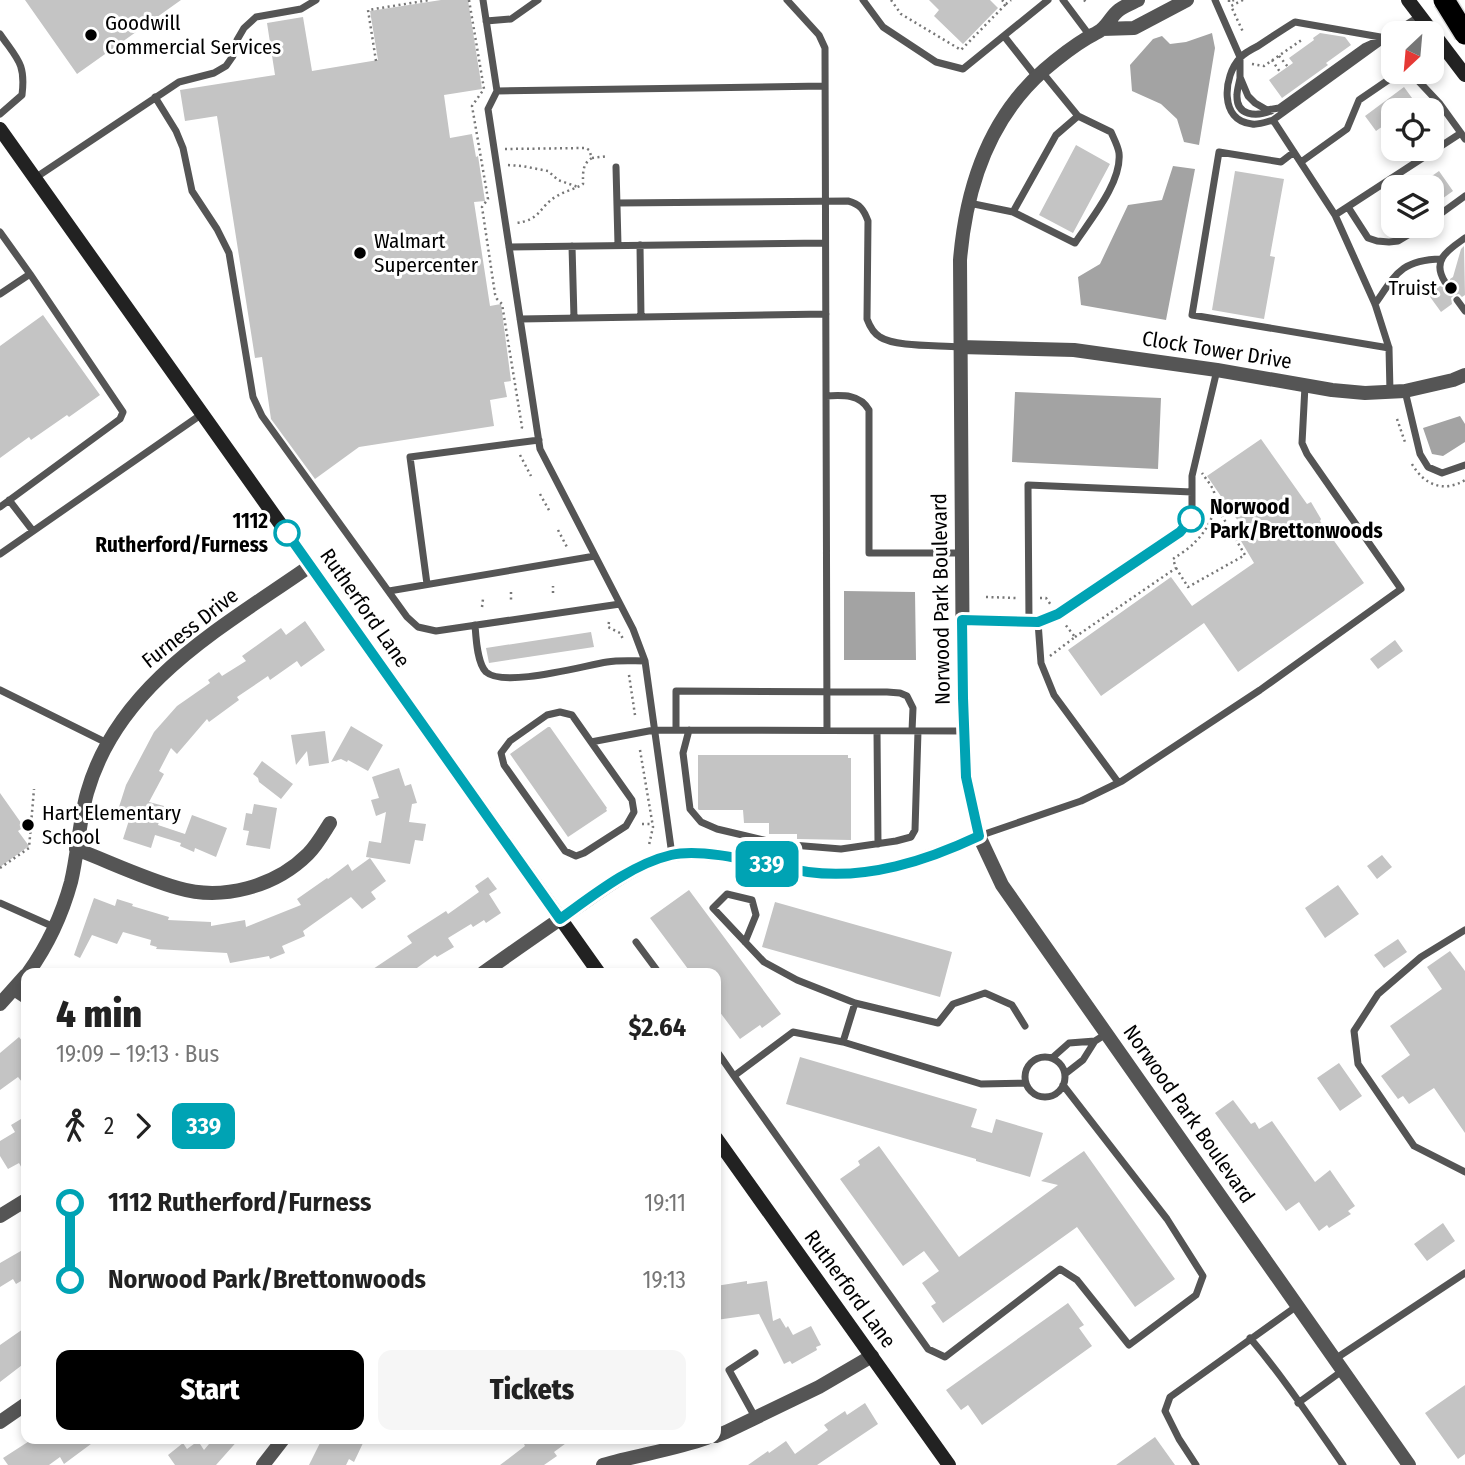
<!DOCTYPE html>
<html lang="en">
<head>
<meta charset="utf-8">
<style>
	body { margin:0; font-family:"Fira Sans Condensed",sans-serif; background:#f6f6f6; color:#222; height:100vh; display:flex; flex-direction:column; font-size:26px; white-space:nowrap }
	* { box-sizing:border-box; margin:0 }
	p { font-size:23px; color:#767676 }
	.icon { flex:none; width:38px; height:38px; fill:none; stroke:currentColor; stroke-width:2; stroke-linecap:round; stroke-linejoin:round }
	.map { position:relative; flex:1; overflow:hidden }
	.sheet { position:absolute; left:21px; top:968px; width:700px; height:476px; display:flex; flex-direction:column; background:#fff; border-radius:14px; box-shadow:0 4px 10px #0003 }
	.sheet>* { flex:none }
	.badge { padding:0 14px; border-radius:10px; font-size:24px; line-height:46px }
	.needle { width:46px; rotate:206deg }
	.buttons { position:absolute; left:1381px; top:21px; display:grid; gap:14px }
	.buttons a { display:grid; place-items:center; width:63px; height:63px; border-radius:14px; background:#fff; box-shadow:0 4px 10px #0003; font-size:35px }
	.map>.badge { position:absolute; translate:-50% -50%; box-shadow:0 0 0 4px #fff }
	.legs { display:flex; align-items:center; gap:10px; height:77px; padding:0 35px; font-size:23px }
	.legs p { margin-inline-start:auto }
	.headline { display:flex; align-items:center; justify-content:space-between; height:119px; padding:0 35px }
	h1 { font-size:38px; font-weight:800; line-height:52px }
	.button { display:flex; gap:14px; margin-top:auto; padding:14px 35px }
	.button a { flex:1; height:80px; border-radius:14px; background:#000; color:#fff; font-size:28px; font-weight:800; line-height:80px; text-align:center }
	.button a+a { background:#f6f6f6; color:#222 }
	ul { padding:0 35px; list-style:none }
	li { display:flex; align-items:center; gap:24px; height:77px; font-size:26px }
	li i { display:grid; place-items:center; width:10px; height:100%; margin:0 9px; background:currentColor }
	li i::after { content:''; width:18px; height:18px; margin:-9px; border:5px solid; border-radius:50%; background:#fff }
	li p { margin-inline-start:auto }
	li:first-child i { background:linear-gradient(#0000 50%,currentColor 0) }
	li:last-child i { background:linear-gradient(currentColor 50%,#0000 0) }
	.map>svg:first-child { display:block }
</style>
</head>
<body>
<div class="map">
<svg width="1465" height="1465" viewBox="0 0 1465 1465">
	<rect width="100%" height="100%" fill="#fff"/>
	<path fill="#a3a3a3" d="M1212 33 1215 48 1199 145 1184 142 1177 119 1161 104 1132 91 1130 65 1153 39 1162 36 1170 44 1186 42Z
		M1173 166 1195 169 1166 320 1081 305 1078 277 1100 264 1128 205 1162 200Z
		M1015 392 1161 398 1158 469 1012 462Z
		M1460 416 1465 424V442L1443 456 1432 454 1423 428Z
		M844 591 915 592 916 660H844Z"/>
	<path fill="#c4c4c4" d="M25 0H181L77 74Z
		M441 0H468L482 89 444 95 450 138 472 134 476 157 478 156 485 201 474 202 490 306 501 304 511 381 504 382 507 397 490 400 494 426 359 447 315 479 271 419 262 357 255 358 217 116 185 121 180 90 275 75 267 23 303 17 312 71 378 60 370 11Z
		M929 0H990L998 8 963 44 934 16 939 10Z
		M1320 33 1345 37 1351 45 1326 63 1328 65 1282 98 1269 80 1293 63 1289 58 1314 40 1313 38Z
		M1404 87 1415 102 1404 110H1393V119L1376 131 1365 116Z
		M1076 145 1110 164 1073 233 1039 215Z
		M1235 171 1284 179 1270 256 1275 257 1264 319 1212 310Z
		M1439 171 1453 191 1432 206V187H1416Z
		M1464 246 1465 295 1462 297 1459 294 1454 295 1451 298 1452 304 1441 312 1428 294 1440 286 1445 288 1450 286V279L1453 277 1461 249Z
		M43 315 100 395 69 417 67 415 31 440 29 437 0 458V346Z
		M1261 439 1307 504 1311 502 1321 519 1320 521 1364 583 1238 672 1204 623 1101 696 1068 650 1171 577 1192 606 1254 563 1241 541 1249 537 1207 476Z
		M305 621 325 650 301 667 297 661 270 680 268 676 237 697 239 700 209 722 207 719 177 754 171 748 159 771 164 774 149 802 164 806 158 825 185 834 192 815 227 828 216 857 195 848 194 852 180 846 181 843 155 835 151 848 123 839 131 814 118 810 126 785 154 732 177 706 210 683 208 680 219 672 222 676 246 661 242 656 281 628 286 635Z
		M591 632 594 647 489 663 486 648Z
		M1395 640 1403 651 1378 669 1370 659Z
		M351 726 383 745 368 771 348 760 347 762 341 759 331 762Z
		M548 727H550L607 808 606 809 607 811 568 837 510 754Z
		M325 731 329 763 309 766 307 751 296 765 291 735Z
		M698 755H848V758H851V840L797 839V834H769V823H744L743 810H699L698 809Z
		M262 761 293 784 281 799 259 782 258 778 253 774Z
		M399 768 405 786 411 784 417 803 412 804 409 822 426 824 423 841 415 840 410 864 366 857 369 841 381 843 386 812 376 816 371 800 379 798 372 777Z
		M0 793 24 827 18 831 29 846 0 867Z
		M254 804 277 808 270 849 246 845 249 831 243 830 246 813 252 814Z
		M1382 855 1392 867 1377 879 1367 866Z
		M370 858 386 881 371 892 376 899 362 909 351 897 303 931 305 936 282 946 285 953 270 959 269 956 230 963 227 953 156 949 157 947 150 945 151 940 123 932 117 944 92 935 80 958 74 955 94 898 115 906 117 899 133 904 132 906 169 917 168 920 211 922V926L245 920 246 927 301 905 297 899 327 878 328 879 348 864 352 871Z
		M488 877 497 889 489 894 501 913 486 923 484 920 473 927 471 924 448 938 454 947 437 957 435 955 410 973H367L412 943 407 936 446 911 448 914 479 892 475 886Z
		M1338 885 1359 914 1325 938 1305 908Z
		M689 890 781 1014 762 1028 760 1025 740 1039 716 1007V973H691L650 918Z
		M775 902 952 952 940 997 762 947Z
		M1398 939 1407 952 1384 968 1374 955Z
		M1450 951 1465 971V1133L1434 1088 1409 1104 1403 1096 1398 1099 1381 1076 1410 1055 1390 1026 1442 989 1427 967Z
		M19 1037 26 1046V1087L18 1077 0 1090V1053Z
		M800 1057 977 1109 971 1127 992 1133 996 1119 1043 1133 1030 1177 976 1161V1159L786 1104Z
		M1339 1063 1362 1096 1340 1111 1317 1078Z
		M1233 1100 1251 1124 1255 1122 1259 1129 1272 1121 1315 1182 1330 1170 1355 1206 1348 1211 1351 1214 1329 1228 1327 1225 1319 1231 1299 1202 1286 1211 1215 1113Z
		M26 1116V1176L19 1163 8 1169 0 1156V1141L15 1132 11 1125Z
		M879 1146 959 1257 1058 1185 1041 1181 1084 1151 1175 1279 1135 1307 1077 1227 943 1323 931 1306 936 1303 922 1283 939 1271 924 1251 903 1266 840 1179 860 1165 858 1161Z
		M1443 1223 1455 1241 1427 1261 1414 1244Z
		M26 1248V1278L16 1284 13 1279 0 1287V1263Z
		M747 1281V1284L767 1281 773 1321 780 1318 786 1328 788 1326 793 1335 811 1326 821 1345 816 1347 817 1350 792 1364 790 1361 784 1364 759 1314 716 1320V1286Z
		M1068 1303 1084 1325 1079 1328 1092 1346 982 1425 968 1405 961 1410 946 1390Z
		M26 1327V1362L0 1382V1345Z
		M1465 1385V1454L1458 1459 1425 1413Z
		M865 1403 878 1424 817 1465H748L768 1451 769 1453 786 1441 795 1454 828 1430 824 1425 845 1411 847 1415Z
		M1155 1437 1175 1465H1116Z
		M34 1438H99L64 1464 60 1457 49 1465H8L3 1458Z
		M214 1438H240L216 1465H175L168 1455 183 1443 187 1449 198 1441 204 1450Z
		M333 1438H355L363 1443 354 1462 349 1459 346 1465H309L322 1439 331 1443Z
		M532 1438H573L554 1452 557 1456 544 1465H500L525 1446 524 1444Z"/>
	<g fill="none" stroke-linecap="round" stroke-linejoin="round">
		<path stroke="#777" stroke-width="2.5" stroke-dasharray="2 3.5" stroke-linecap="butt" d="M469 0 484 89 472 106 488 199 482 207 495 294 497 299 502 304 522 427 521 432
			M891 0 901 14 961 50 1006 4
			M1002 0 1006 4 1011 0
			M1084 0 1086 2
			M1229 0V2L1234 0
			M1243 0 1231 6 1243 32
			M1279 56 1288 67
			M1272 60 1280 72
			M376 61 368 10 430 0
			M1252 64 1264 66 1303 39
			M505 149 586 148 589 150 592 158C582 164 583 173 583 184 575 189 565 191 557 196 539 206 541 221 515 223
			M592 158 608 156
			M508 165 522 166 548 171 558 180 578 187
			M1397 419 1406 445
			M520 455 531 476
			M1412 464C1424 485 1444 493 1465 480
			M540 494 550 512
			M558 530 568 549
			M1176 568 1188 587 1245 555 1215 504
			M511 592V600
			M553 593V586
			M986 597 1017 598
			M1040 598H1046L1051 605
			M482 607 483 599
			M609 622 608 627 620 633 624 641
			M1075 637 1176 568 1173 559C1180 554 1189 549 1195 542 1207 531 1219 509 1214 492 1212 486 1206 479 1202 473
			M1050 656 1075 637 1064 623
			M629 675 635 715
			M640 750 653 827 649 845
			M642 824H653
			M0 868 29 848 34 789"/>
		<path stroke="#555" stroke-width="7" d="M483 0 497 91 488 109 540 449 633 629 645 661 672 855
			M787 0 819 35 825 48 827 730
			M863 0 883 27 936 62 963 69 1048 0
			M1063 0 1090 36
			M1215 0 1240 57V77L1248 96 1255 103 1267 110 1279 108 1364 47 1375 42
			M486 21 511 19 538 0
			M1393 33 1420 16
			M0 34C17 59 26 63 22 95L0 114
			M1393 34 1386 38 1273 120C1266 122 1259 125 1252 124 1219 121 1223 76 1240 58 1244 53 1252 49 1258 46 1270 38 1282 30 1295 22L1386 38 1393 49
			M1004 36 1037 78
			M1042 72 1078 116 1111 132C1114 139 1118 146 1119 153 1122 182 1091 219 1075 243L1013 212 1056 135 1078 116
			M1410 72 1440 104 1461 133
			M1240 78C1239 84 1237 90 1237 95 1236 116 1256 117 1271 111
			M497 91 824 86
			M155 97 176 131 183 148 192 191 217 229 229 253 253 397 262 416 407 617 418 627 436 631 620 604
			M1273 120 1335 215 1375 304 1389 348 1390 392
			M1294 152 1281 162 1219 152 1192 315 1389 348
			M1301 162 1347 129 1359 100 1400 72
			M616 167 618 245
			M35 178 179 82 214 73 226 66 233 56 237 40 244 28 256 17 301 9 316 0
			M617 203 848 201C860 204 864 210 868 221L867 319C870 327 873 333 880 337 895 347 940 345 959 347
			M969 203 1013 212
			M1348 207 1368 238 1377 241 1389 242 1398 241 1423 226
			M1335 215 1461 133 1465 139
			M1432 220 1465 196
			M0 232 30 274 123 412 120 419 0 507
			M640 245 641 317
			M572 246 574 318
			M509 247 825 243
			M1445 282C1431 260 1448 250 1465 238
			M0 294 30 274
			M1457 300 1465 311
			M1375 304C1396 274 1401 260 1441 259
			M520 319 826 314
			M1405 391 1420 454 1428 467 1442 473 1465 465
			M826 396C843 395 860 394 869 410V553H961
			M9 500 33 531
			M0 554 202 414
			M427 584 410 457 539 440
			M389 591 595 556
			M963 619 1038 622 1058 614 1179 532 1187 525 1191 519 1192 512V476L1217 370
			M1029 622 1028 485 1192 492
			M1038 622 1041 663 1054 695 1118 782
			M475 625C476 638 477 663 486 672 504 688 582 666 607 662 619 660 632 661 645 661
			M0 690 107 743
			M676 730V691L887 692 900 693 907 696 913 708 912 731
			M689 730 683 753 690 809 701 822 717 829 780 844 841 849 896 841 911 837 915 830 918 731
			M877 731 878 844
			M591 742 572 715 560 712 547 715 510 741 501 753 504 765 565 851 576 856 584 853 626 826 634 812 632 800 591 742 654 730 964 731
			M979 836 1081 801 1122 781 1260 690 1401 589 1307 454 1302 443 1305 386
			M0 903 54 927
			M1465 930 1421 957 1378 994 1354 1031 1358 1064 1414 1146 1465 1172
			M636 942 659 973
			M745 942 756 915 752 900 727 894 713 908 764 962 797 980 855 1003
			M843 1042 855 1003 938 1023 953 1004 985 993 1012 1005 1025 1026
			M716 1050 734 1076 793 1032 843 1042 981 1084 1026 1083
			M1025 1077a20 20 0 1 1 40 0a20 20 0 1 1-40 0Z
			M1052 1058 1069 1043 1095 1041
			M1065 1074 1083 1060 1095 1041 1106 1034
			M734 1076 928 1349 945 1357 1060 1269 1077 1280 1129 1345 1196 1295 1203 1276 1167 1219 1063 1085
			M1250 1338C1284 1378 1313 1422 1343 1465
			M1335 1359 1465 1273
			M1298 1403 1342 1371
			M755 1417 729 1370 755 1353
			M1196 1465 1179 1439 1165 1411 1170 1397 1297 1306"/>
		<path stroke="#555" stroke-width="14" d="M1138 0C1132 3 1124 6 1119 10 1112 15 1108 25 1101 30 1097 33 1092 35 1087 38 1072 47 1058 58 1044 70 988 119 966 188 960 260L963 698 966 777 979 836 1002 885 1409 1465
			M1102 29 1134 28 1187 0
			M960 347 1074 350 1217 370 1332 390 1365 393 1405 391 1453 380 1465 375
			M76 849C110 862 143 878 178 888 222 901 275 887 308 854 317 845 323 834 330 823
			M28 973C48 945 62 915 71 882 78 853 79 822 87 793 118 683 223 627 310 566
			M483 973C515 950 547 928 579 906 605 888 641 861 672 855 711 847 769 867 809 872 868 880 926 860 979 836
			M14 989 26 997
			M0 1004 26 975
			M0 1216 26 1200
			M0 1422 26 1404
			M716 1436 726 1432 819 1387 872 1356
			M263 1465 284 1438
			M603 1465C637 1455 673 1450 707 1438"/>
		<path stroke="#222" stroke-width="14" d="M1408 0 1465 75
			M0 129 599 973
			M716 1138 949 1465"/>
		<g stroke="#dbdbdb" stroke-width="24" stroke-linecap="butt">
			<path id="highway-bridge" d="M1444 0 1465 34"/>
		</g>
		<use href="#highway-bridge" stroke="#000" stroke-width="21"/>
	</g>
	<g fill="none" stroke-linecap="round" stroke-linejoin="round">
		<g stroke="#fff" stroke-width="16">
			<path id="line-1" d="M287 533 560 919C592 896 632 864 671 855 707 847 770 866 808 872 867 880 926 861 979 836L966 777 963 698 962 620 1038 622 1058 614 1180 532 1191 519"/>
		</g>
		<use href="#line-1" stroke="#00a3b4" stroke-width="10"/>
	</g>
	<g fill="#000" stroke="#fff" stroke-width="2.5">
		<circle cx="91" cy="35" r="7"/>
		<circle cx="360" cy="253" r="7"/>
		<circle cx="1451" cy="288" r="7"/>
		<circle cx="28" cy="825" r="7"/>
	</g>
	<g fill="#fff" stroke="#00a3b4" stroke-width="3.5">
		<circle cx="1191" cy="519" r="12"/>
		<circle cx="287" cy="533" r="12"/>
	</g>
	<g text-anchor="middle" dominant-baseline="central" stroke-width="6" stroke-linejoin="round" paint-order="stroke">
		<g font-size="21" fill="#000" stroke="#fff" text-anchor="start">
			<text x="105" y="23">Goodwill<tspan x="105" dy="24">Commercial Services</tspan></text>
			<text x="374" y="241">Walmart<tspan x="374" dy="24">Supercenter</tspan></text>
			<text x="1437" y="288" text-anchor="end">Truist</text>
			<text x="42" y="813">Hart Elementary<tspan x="42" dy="24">School</tspan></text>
		</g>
		<g font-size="21" fill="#000" stroke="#fff">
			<text transform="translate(1217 350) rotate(9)">Clock Tower Drive</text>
			<text transform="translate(941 599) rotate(-91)">Norwood Park Boulevard</text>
			<text transform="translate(365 608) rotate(55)">Rutherford Lane</text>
			<text transform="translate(190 628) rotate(-38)">Furness Drive</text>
			<text transform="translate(1189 1114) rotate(55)">Norwood Park Boulevard</text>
			<text transform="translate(850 1289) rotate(54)">Rutherford Lane</text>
		</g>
		<g font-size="21" font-weight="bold" fill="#000" stroke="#fff" text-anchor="start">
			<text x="1210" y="507">Norwood<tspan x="1210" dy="24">Park/Brettonwoods</tspan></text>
			<text x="268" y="521" text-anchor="end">1112<tspan x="268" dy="24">Rutherford/Furness</tspan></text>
		</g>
	</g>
</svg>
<div class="buttons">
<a><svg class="needle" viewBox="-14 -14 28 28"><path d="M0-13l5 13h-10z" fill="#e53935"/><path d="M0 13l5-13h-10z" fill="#767676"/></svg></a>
<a><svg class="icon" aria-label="locate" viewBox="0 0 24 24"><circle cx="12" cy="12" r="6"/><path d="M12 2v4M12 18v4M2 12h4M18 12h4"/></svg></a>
<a><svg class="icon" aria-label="layers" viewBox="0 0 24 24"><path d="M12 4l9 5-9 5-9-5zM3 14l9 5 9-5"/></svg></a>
</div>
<b class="badge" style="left:767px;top:864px;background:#00a3b4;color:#fff">339</b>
<section class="sheet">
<div class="headline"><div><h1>4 min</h1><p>19:09 – 19:13 · Bus</p></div><b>$2.64</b></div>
<div class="legs"><svg class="icon" aria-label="walk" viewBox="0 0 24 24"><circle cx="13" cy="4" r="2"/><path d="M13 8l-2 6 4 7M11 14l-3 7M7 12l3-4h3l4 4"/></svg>2<svg class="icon" aria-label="forward" viewBox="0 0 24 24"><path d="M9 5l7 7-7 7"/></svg><b class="badge" style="background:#00a3b4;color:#fff">339</b></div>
<ul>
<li><i style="color:#00a3b4"></i><b>1112 Rutherford/Furness</b><p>19:11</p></li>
<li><i style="color:#00a3b4"></i><b>Norwood Park/Brettonwoods</b><p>19:13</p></li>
</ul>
<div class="button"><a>Start</a><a>Tickets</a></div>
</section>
</div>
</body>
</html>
